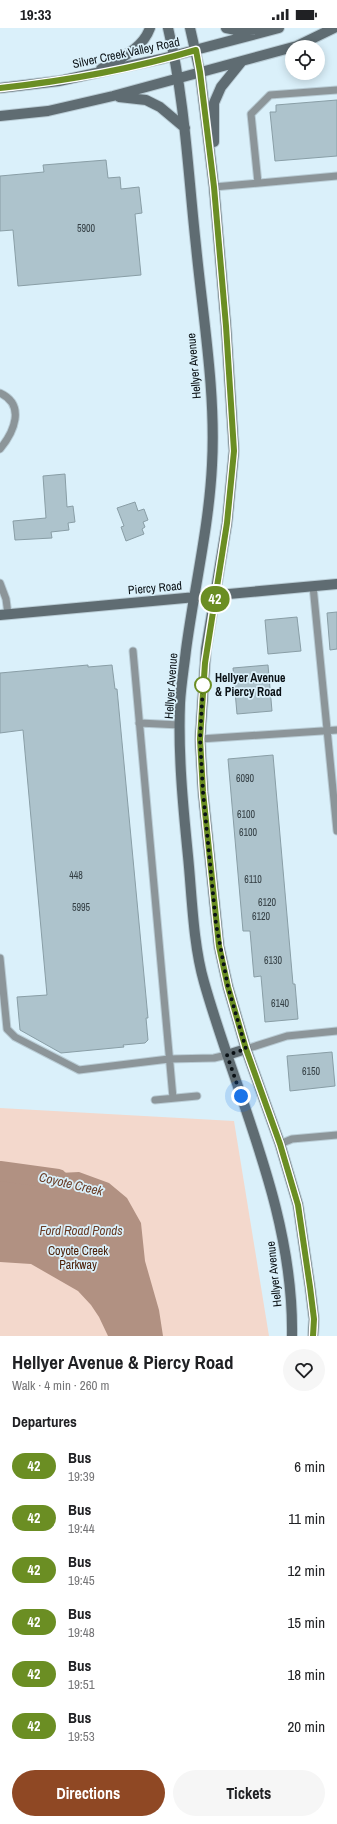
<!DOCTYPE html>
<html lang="en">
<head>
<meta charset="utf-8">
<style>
	body { margin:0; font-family:"Archivo Narrow",sans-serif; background:#f6f6f6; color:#202124; height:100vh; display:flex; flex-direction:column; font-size:15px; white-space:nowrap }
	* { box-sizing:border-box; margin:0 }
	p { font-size:13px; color:#757577 }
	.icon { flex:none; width:22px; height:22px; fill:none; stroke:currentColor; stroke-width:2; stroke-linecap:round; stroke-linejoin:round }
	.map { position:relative; height:1308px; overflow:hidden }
	.details { display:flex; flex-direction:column; background:#fff; flex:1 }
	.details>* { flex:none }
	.badge { padding:0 8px; border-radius:13px; font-size:14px; line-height:26px }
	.buttons { position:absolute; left:285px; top:12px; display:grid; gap:8px }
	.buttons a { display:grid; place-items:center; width:40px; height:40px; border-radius:50%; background:#fff; box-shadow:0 2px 10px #0003; font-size:20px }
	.you { position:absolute; width:20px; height:20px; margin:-10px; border:3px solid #fff; border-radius:50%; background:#1a73e8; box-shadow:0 0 0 6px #1a73e833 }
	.map>.badge { position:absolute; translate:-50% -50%; box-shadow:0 0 0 2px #fff }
	h2 { padding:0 12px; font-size:15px; line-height:36px }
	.round { display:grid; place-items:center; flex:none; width:42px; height:42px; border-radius:21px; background:#f6f6f6 }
	.overview { display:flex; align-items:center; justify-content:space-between; height:68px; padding:0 12px }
	h1 { font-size:19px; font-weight:800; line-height:30px }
	.cta { display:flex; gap:8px; margin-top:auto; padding:8px 12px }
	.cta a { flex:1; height:46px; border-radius:24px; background:#8f4824; color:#fff; font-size:16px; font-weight:800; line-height:46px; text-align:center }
	.cta a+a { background:#f6f6f6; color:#202124 }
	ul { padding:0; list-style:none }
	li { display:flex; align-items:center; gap:12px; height:52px; padding:0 12px }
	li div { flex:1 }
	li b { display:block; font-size:15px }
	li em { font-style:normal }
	li .badge { min-width:44px; font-weight:700; text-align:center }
	.status { display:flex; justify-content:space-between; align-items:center; height:28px; padding:0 20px; background:#fff; direction:ltr }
	.status svg { height:11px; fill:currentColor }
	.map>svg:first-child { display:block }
</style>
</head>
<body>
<div class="status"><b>19:33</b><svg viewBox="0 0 49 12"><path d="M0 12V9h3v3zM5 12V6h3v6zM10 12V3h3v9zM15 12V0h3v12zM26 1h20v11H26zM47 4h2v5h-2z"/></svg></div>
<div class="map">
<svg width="337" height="1308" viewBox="0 0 337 1308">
	<rect width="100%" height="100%" fill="#daf0fa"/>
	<path fill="#f3d8cc" d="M0 1080 234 1093 269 1308H0Z"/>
	<path fill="#b19182" d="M79 1144 109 1155 127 1170 141 1195 145 1233 159 1282 163 1308H108L99 1289 91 1277 78 1263 31 1236 0 1234V1152L39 1146Z"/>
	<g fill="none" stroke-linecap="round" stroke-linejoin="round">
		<path stroke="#b19182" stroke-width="20" d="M0 1143 58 1151"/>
	</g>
	<path fill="#adc3cc" stroke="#899ea6" d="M337 72V128L275 133 270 84H276V77Z
		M106 132 108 150 120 149 121 161 139 159 142 185 135 186 141 247 18 258 13 202 0 203V148L44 144 43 137Z
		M65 446 67 479 73 478 75 494 68 495 69 502 51 504 52 510 15 512 13 493 46 490 43 448Z
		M135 474 138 483 144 481 148 492 143 494 145 499 142 501 144 506 126 513 121 499 124 498 117 480Z
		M337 584V621L330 622 327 585Z
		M297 589 301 623 268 626 265 592Z
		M88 637V639L112 637 115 661H117L148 990H146L148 1012 145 1015 123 1017 124 1019 61 1025 20 1002 17 969 47 967 23 702 0 705V645Z
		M268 637 272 683 237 686 233 640Z
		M273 727 293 956H295L298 991 265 994 261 948 254 949 250 903H243L228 731Z
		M332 1024 335 1058 290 1063 287 1028Z"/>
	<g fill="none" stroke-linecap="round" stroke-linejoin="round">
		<g stroke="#b9ccd5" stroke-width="9">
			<path id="lane" d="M258 155 251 86 270 67 337 62
				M214 159 337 148
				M0 365C26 377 14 404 0 421
				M0 555 6 571 8 586
				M313 558 337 803
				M133 623 173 1070
				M139 695 180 697
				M200 711 337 702
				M0 930 7 1001 15 1009 79 1042 169 1031 214 1030 227 1027
				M246 1021 287 1008 337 1003
				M155 1072 197 1068
				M280 1116 292 1111 337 1107"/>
		</g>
		<g stroke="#b9ccd5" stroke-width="12">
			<path id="secondary" d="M168 0C185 71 188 145 196 218 203 290 216 365 212 437 209 499 194 561 186 622 184 640 181 657 180 675 178 726 183 778 188 828 192 868 193 916 204 954 237 1071 294 1183 292 1308
				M190 0 200 44 214 159 226 298 234 423 227 495 206 621 200 711 203 764 219 918 228 959 246 1021 280 1116 298 1177 310 1259 314 1291 313 1308
				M226 0 236 2 260 1
				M101 41C120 30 142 22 150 0
				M0 60 59 53 161 31 279 0
				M119 69 146 72 160 79 185 100
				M0 88 48 83 113 68 297 18 334 0
				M214 114V75L221 59 242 33
				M0 587 337 556
				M227 1027 246 1021"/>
		</g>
		<use href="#lane" stroke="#8c9599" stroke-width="7"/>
		<use href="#secondary" stroke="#5f6c72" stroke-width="10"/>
	</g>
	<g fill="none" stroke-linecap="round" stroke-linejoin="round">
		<g stroke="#fff" stroke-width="9">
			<path id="line" d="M0 60C66 53 132 41 196 22L200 44 214 159 226 298 234 423 227 495 205 635 200 711 203 764 219 918 228 959 246 1021 280 1116 298 1177 310 1259 314 1291 313 1308"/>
		</g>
		<use href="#line" stroke="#6b8e23" stroke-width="6"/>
		<path stroke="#0a1115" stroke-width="4" stroke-dasharray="0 7.2" d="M203 657 200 711 203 764 216 896 228 959 246 1021 227 1027 241 1068"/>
	</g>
	<circle fill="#fff" stroke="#6b8e23" stroke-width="2" cx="203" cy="657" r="8"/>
	<g text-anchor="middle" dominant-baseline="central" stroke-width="3.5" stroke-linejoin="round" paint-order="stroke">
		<g font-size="10" fill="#333e43">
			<text x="86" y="200">5900</text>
			<text x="245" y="750">6090</text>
			<text x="246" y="786">6100</text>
			<text x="248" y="804">6100</text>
			<text x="76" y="847">448</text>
			<text x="253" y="851">6110</text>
			<text x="267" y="874">6120</text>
			<text x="81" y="879">5995</text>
			<text x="261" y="888">6120</text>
			<text x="273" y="932">6130</text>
			<text x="280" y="975">6140</text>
			<text x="311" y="1043">6150</text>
		</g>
		<g font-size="12" fill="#0a1115" stroke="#daf0fa">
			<text transform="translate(126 25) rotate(-12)">Silver Creek Valley Road</text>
			<text transform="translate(194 338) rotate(-95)">Hellyer Avenue</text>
			<text transform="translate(155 560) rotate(-5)">Piercy Road</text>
			<text transform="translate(171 658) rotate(-86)">Hellyer Avenue</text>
			<text transform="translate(274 1246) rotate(-96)">Hellyer Avenue</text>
		</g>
		<g font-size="12" font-weight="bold" fill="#0a1115" stroke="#daf0fa" text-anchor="start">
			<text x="215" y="650">Hellyer Avenue<tspan x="215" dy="14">&amp; Piercy Road</tspan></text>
		</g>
		<g font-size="12" fill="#4c2008" stroke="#daf0fa">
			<text x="78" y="1223">Coyote Creek<tspan x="78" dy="14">Parkway</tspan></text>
		</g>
		<g font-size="13" font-style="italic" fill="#683a23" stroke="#daf0fa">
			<text transform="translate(71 1156) rotate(13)">Coyote Creek</text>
			<text x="81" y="1202">Ford Road Ponds</text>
		</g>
	</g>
</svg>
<div class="buttons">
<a><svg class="icon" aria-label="locate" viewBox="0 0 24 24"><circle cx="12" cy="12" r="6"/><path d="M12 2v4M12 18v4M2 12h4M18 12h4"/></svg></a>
</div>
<div class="you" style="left:241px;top:1068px"></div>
<b class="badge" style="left:215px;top:571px;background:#6b8e23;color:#fff">42</b>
</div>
<section class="details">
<div class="overview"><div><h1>Hellyer Avenue &amp; Piercy Road</h1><p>Walk · 4 min · 260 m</p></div><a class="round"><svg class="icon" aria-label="heart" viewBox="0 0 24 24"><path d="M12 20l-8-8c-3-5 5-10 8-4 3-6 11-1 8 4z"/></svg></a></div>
<h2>Departures</h2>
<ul>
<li><span class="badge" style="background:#6b8e23;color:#fff">42</span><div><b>Bus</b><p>19:39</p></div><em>6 min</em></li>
<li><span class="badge" style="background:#6b8e23;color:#fff">42</span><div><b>Bus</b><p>19:44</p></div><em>11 min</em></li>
<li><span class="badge" style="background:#6b8e23;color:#fff">42</span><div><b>Bus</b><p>19:45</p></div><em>12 min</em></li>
<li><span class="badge" style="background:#6b8e23;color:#fff">42</span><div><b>Bus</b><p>19:48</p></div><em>15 min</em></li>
<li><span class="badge" style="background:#6b8e23;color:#fff">42</span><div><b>Bus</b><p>19:51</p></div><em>18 min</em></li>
<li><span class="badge" style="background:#6b8e23;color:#fff">42</span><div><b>Bus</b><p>19:53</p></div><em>20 min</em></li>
</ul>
<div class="cta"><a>Directions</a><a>Tickets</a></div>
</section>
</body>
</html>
